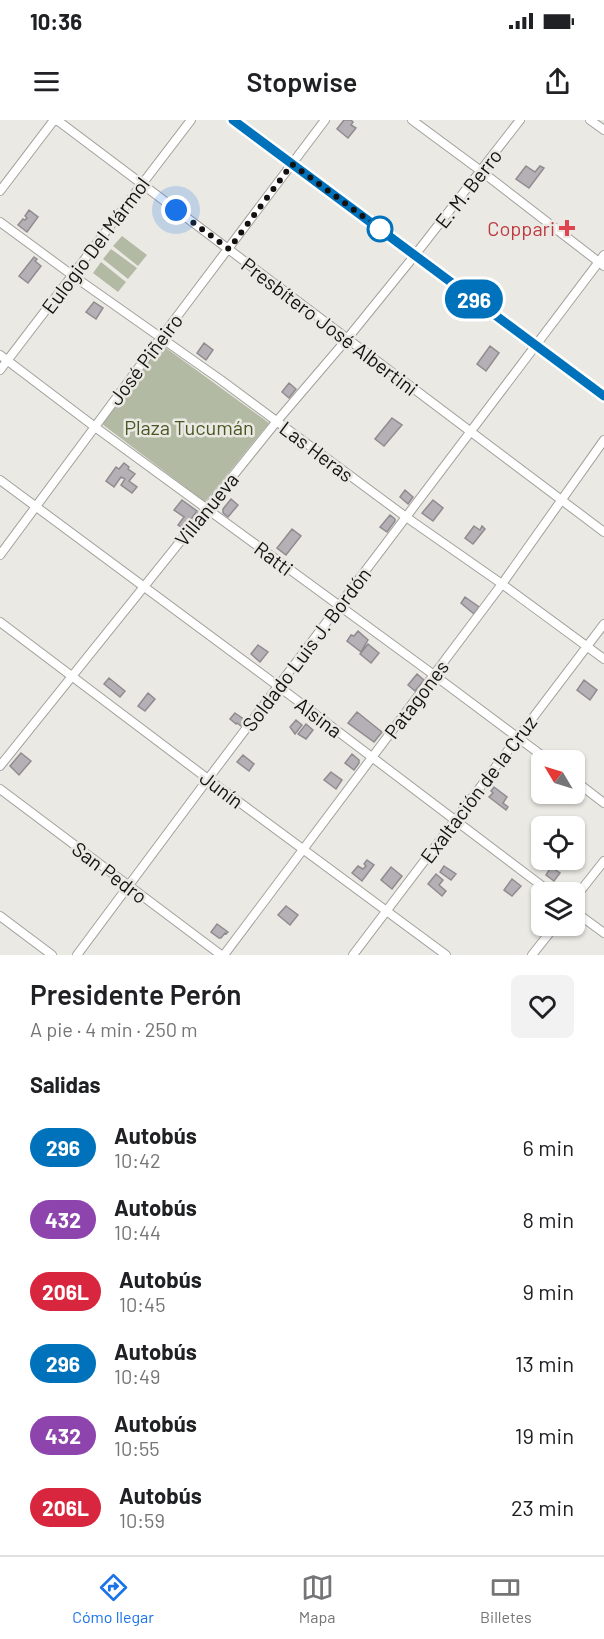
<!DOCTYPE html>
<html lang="es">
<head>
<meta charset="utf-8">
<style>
	body { margin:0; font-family:Barlow,sans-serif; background:#f2f2f2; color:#202124; height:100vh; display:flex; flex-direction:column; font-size:22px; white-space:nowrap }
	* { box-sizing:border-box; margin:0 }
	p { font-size:20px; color:#757577 }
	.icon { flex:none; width:33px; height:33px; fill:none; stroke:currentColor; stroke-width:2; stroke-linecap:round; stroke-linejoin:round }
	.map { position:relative; height:835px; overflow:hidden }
	.sheet { display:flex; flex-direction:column; background:#fff; flex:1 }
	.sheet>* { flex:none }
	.badge { padding:0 12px; border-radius:20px; font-size:21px; line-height:39px }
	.needle { width:39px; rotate:308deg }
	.buttons { position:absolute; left:531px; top:630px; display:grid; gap:12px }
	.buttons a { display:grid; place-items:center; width:54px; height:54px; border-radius:9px; background:#fff; box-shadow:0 2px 4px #0004; font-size:30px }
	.you { position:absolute; width:30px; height:30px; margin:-15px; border:4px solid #fff; border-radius:50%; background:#1a73e8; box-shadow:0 0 0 9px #1a73e833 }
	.map>.badge { position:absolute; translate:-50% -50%; box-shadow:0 0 0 3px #fff }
	h2 { padding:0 30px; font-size:22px; line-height:54px }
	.round { display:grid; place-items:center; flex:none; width:63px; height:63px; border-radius:9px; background:#f2f2f2 }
	.head { display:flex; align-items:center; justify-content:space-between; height:102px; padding:0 30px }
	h1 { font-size:28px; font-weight:600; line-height:45px }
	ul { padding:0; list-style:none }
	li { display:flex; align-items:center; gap:18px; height:72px; padding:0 30px }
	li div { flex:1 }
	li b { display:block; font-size:22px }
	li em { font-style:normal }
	li .badge { min-width:66px; font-weight:700; text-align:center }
	.status { display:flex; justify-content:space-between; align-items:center; height:42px; padding:0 30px; background:#fff; direction:ltr }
	.status svg { height:16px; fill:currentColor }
	header { display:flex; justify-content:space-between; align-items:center; height:78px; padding:0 30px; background:#fff; font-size:27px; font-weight:600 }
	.menu { display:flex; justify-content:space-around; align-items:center; height:84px; border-top:2px solid #e0e0e0; background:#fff; font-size:16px; color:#757577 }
	.menu a { display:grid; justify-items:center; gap:3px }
	.menu .selected { color:#1a73e8 }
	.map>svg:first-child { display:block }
</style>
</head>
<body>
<div class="status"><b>10:36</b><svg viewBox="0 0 49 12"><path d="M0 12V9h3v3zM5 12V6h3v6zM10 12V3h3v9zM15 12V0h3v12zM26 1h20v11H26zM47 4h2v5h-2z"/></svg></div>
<header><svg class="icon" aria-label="menu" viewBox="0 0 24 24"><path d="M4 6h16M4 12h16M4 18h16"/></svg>Stopwise<svg class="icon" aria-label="share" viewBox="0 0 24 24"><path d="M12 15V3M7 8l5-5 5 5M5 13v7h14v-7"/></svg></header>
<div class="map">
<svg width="604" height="835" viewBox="0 0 604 835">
	<rect width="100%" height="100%" fill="#ebe9e4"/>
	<path fill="#b3baa4" d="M122 116 147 135 138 146 113 126Z
		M111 129 137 148 128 159 103 139Z
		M101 142 126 162 118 172 93 153Z
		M162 225 269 303 205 382 102 304Z"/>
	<path fill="#b4b0b5" stroke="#8f8b8f" stroke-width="1.5" d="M344 0H351L353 2 351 5 356 8 348 18 337 9Z
		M526 46 535 52 540 46 544 48 529 68 516 59Z
		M29 90 38 97 27 112 18 105 23 99 25 100 27 98 25 96Z
		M34 137 37 139 35 141 41 146 28 163 19 156Z
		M94 182 103 188 96 199 86 192Z
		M204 223 213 230 206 240 197 233Z
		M490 226 499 233 486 251 477 244Z
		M289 263 296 269 289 278 282 272Z
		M392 298 402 305 384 326 375 319Z
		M124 343 129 347 128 349 135 354 129 361 137 367 132 373 121 365 125 359 121 357 114 367 106 361 116 347 119 349Z
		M405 370 413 377 408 384 400 377Z
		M231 379 238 385 228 397 223 393V389Z
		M182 380 197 391 184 409 178 405 184 397 174 390Z
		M433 380 443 388 433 401 422 393Z
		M390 395 395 399V401L387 412 380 407Z
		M474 406 480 410 482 406 485 409 473 424 465 418Z
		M292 409 301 416 286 435 277 428Z
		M465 477 479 487 474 494 461 483Z
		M358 511 368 520 361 532 347 521 351 515 354 516Z
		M368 524 379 533 371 543 360 534Z
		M258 525 268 532 260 542 251 534Z
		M417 554 424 560 415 571 408 565Z
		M109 558 125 571 120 577 104 564Z
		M584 560 597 570 590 580 577 570Z
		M148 573 155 579 145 591 138 586Z
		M357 592 382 612 374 622 348 603Z
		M235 593 245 600 241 606 237 603 236 604 230 599Z
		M296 600 302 605 295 614 290 607Z
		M306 604 313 610 306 619 298 614Z
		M21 633 31 641 19 655 10 646Z
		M352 634 359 640V643L354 650 345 643Z
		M243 635 254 644 249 651 237 642Z
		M331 652 342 660 336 669 324 660Z
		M494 667 507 677 503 683 508 687 506 690 489 677 493 673 491 671Z
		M367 740 374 745 362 761 352 753 358 746 363 749 366 746 364 744Z
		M444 746 456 754 451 760 440 752Z
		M391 747 402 756 392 769 381 760Z
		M551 747 560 753 554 761 546 755Z
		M436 754 443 760 439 765 446 771 442 776 428 764Z
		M512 759 521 766 512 776 504 770Z
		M286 786 298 795 290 805 278 795Z
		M217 804 228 812 226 814 225 813 221 818H219L211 812Z"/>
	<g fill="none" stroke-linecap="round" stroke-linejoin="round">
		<g stroke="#a2a09b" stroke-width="10">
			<path id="street" d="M57 0 604 412
				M233 0 604 276
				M412 0 481 51 604 146
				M590 0 604 10
				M0 71 54 0
				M0 102 72 155 221 260 406 397 502 464 604 539
				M0 235 95 307 434 555 548 640
				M0 250 191 0
				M0 360 278 566 550 772
				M0 435 154 227 325 0
				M0 502 208 659 446 835
				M0 646 277 301 347 219 415 135 520 0
				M574 660 604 683
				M0 669 221 835
				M574 779 604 741
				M574 791 604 813
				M0 796 52 835
				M77 835 208 659 604 135
				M224 835 502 464 604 320
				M353 835 604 504
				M532 835 555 806"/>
		</g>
		<use href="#street" stroke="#fff" stroke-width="8"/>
	</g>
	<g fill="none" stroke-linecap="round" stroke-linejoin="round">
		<g stroke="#fff" stroke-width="14">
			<path id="line" d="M233 0 604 276"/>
		</g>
		<use href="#line" stroke="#0072bc" stroke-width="9"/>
		<path stroke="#131211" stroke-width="6" stroke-dasharray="0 10.8" d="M176 90 229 129 292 44 380 109"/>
	</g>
	<path fill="#e0444e" stroke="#ebe9e4" stroke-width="2" d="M564 99h6v6h6v6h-6v6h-6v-6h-6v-6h6z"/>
	<circle fill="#fff" stroke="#0072bc" stroke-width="3" cx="380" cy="109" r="12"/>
	<g text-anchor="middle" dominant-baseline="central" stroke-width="5" stroke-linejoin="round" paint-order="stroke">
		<g font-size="20" fill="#131211" stroke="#ebe9e4">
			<text transform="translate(468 68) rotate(-52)">E. M. Berro</text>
			<text transform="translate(95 125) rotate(-53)">Eulogio Del Mármol</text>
			<text transform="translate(330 206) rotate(37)">Presbítero José Albertini</text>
			<text transform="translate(145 239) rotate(-53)">José Piñeiro</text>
			<text transform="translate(317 331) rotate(37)">Las Heras</text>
			<text transform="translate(206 389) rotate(-51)">Villanueva</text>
			<text transform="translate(274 438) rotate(37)">Ratti</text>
			<text transform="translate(306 529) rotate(-53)">Soldado Luis J. Bordón</text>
			<text transform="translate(416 579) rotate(-53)">Patagones</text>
			<text transform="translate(319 597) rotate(37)">Alsina</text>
			<text transform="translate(222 669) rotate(37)">Junín</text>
			<text transform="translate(478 669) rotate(-53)">Exaltación de la Cruz</text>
			<text transform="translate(110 752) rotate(37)">San Pedro</text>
		</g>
		<g font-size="20" fill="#be3a42" stroke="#ebe9e4" text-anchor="end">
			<text x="555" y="108">Coppari</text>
		</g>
		<g font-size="20" fill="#4a5621" stroke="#ebe9e4">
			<text x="189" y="307">Plaza Tucumán</text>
		</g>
	</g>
</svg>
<div class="buttons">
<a><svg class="needle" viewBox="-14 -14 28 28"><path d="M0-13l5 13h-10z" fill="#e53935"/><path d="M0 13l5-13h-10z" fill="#757577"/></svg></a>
<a><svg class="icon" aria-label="locate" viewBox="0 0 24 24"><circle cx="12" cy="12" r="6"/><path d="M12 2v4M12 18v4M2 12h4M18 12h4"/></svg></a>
<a><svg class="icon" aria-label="layers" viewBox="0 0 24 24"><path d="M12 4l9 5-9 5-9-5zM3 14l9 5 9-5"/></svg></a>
</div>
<div class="you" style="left:176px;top:90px"></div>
<b class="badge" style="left:474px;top:179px;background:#0072bc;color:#fff">296</b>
</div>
<section class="sheet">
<div class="head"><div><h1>Presidente Perón</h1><p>A pie · 4 min · 250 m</p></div><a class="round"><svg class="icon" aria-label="heart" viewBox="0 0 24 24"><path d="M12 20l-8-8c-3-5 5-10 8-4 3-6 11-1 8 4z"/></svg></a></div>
<h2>Salidas</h2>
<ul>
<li><span class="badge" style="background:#0072bc;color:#fff">296</span><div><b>Autobús</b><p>10:42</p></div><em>6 min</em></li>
<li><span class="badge" style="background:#8e44ad;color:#fff">432</span><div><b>Autobús</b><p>10:44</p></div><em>8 min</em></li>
<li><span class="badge" style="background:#d7263d;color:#fff">206L</span><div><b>Autobús</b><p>10:45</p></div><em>9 min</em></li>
<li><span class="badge" style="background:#0072bc;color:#fff">296</span><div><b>Autobús</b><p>10:49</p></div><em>13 min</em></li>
<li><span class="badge" style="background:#8e44ad;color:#fff">432</span><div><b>Autobús</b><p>10:55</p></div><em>19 min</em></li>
<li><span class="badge" style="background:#d7263d;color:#fff">206L</span><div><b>Autobús</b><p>10:59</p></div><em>23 min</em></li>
</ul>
</section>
<nav class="menu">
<a class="selected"><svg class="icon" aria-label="directions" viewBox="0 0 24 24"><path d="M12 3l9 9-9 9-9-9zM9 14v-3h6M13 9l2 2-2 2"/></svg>Cómo llegar</a>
<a><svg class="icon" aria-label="map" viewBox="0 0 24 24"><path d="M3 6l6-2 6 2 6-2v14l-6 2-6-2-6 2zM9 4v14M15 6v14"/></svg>Mapa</a>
<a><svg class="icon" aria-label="tickets" viewBox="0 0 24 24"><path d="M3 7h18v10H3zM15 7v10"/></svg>Billetes</a>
</nav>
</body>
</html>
